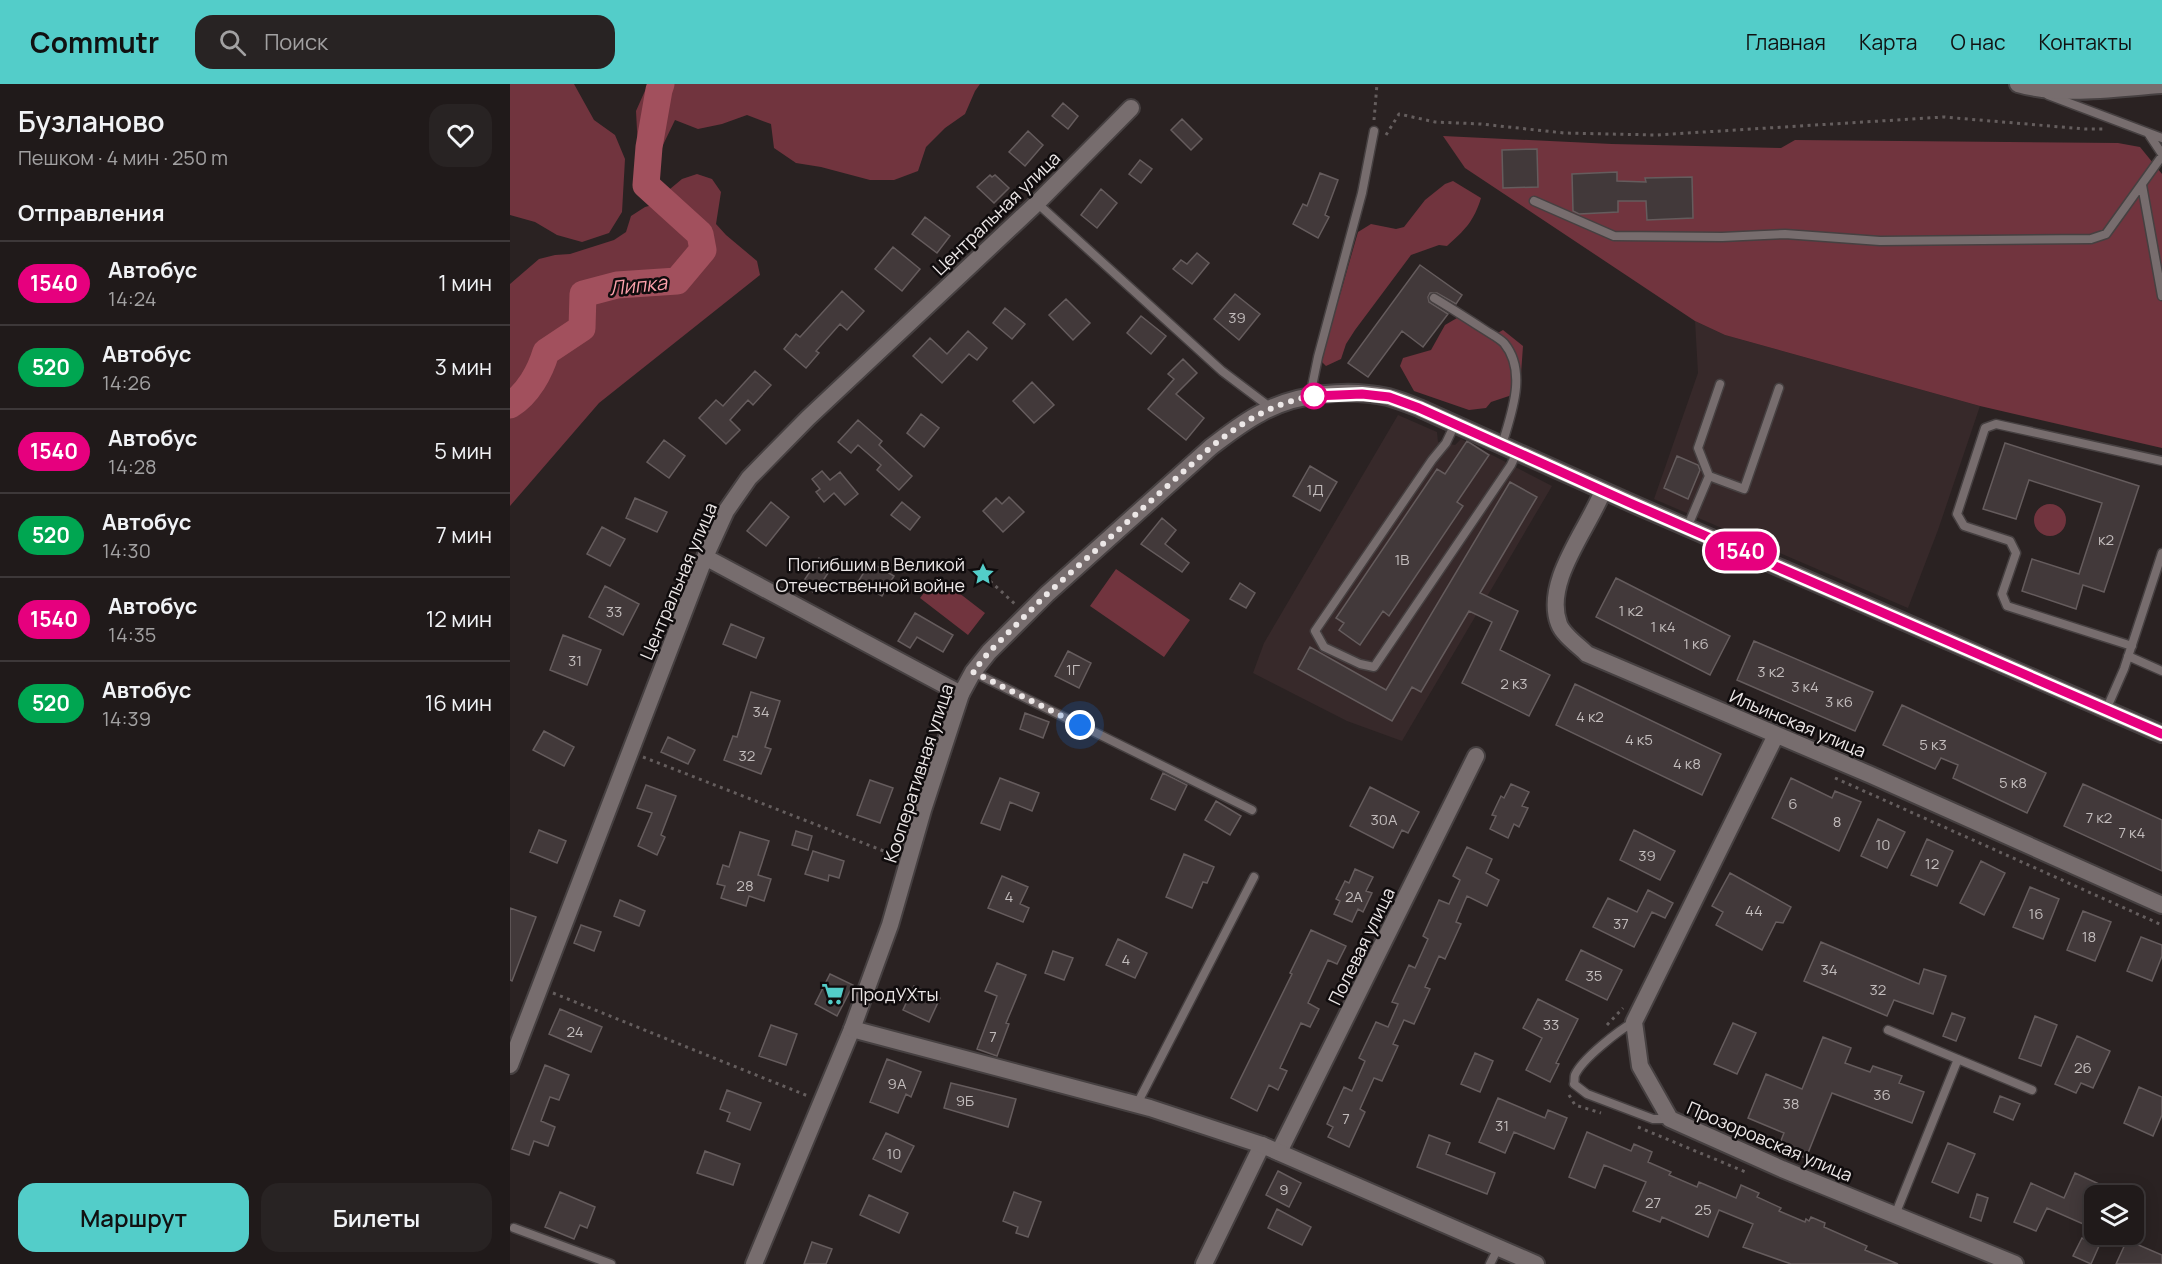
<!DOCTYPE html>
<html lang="ru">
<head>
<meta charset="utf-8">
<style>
	body { margin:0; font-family:Manrope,sans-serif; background:#282323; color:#f1f3f6; height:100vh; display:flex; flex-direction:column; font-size:22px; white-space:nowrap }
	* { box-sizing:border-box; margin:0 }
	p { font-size:20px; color:#a2a1a2 }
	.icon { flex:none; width:33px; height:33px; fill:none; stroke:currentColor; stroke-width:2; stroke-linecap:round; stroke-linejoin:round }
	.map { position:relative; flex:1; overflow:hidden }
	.panel { display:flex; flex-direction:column; background:#201a1a; width:510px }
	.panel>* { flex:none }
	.badge { padding:0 12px; border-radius:20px; font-size:21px; line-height:39px }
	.controls { position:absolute; left:1574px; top:1101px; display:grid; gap:12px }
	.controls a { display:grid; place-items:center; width:60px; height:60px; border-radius:12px; background:#201a1a; box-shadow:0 3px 15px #0003,0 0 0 2px #3d3839; font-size:30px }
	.you { position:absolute; width:30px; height:30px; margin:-15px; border:4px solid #fff; border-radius:50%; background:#1a73e8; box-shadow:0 0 0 9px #1a73e833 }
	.map>.badge { position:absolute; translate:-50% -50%; box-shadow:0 0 0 3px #fff }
	h2 { padding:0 18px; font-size:22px; line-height:54px }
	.round { display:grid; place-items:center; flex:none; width:63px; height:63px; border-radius:18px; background:#282323 }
	.headline { display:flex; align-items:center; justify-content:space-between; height:102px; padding:0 18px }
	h1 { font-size:28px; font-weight:600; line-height:45px }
	.action { display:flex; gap:12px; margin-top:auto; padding:12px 18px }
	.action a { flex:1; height:69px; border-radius:18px; background:#53cdc9; color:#111; font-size:24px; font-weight:600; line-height:69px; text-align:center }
	.action a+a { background:#282323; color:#f1f3f6 }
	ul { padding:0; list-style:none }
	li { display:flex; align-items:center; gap:18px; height:84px; padding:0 18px; border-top:2px solid #3d3839 }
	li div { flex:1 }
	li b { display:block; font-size:22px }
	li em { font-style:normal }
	li .badge { min-width:66px; font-weight:700; text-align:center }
	header { display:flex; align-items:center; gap:36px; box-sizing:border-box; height:84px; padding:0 30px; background:#53cdc9; color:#111 }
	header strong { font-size:28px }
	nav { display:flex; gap:33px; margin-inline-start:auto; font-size:21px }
	.search { width:420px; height:54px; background:#282323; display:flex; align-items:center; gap:15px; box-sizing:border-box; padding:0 21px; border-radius:18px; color:#a2a1a2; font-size:22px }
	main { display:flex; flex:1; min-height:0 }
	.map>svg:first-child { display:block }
</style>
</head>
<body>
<header>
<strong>Commutr</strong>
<div class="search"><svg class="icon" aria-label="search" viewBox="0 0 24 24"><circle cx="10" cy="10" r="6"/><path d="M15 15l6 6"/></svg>Поиск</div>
<nav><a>Главная</a><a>Карта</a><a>О нас</a><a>Контакты</a></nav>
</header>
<main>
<section class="panel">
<div class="headline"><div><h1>Бузланово</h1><p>Пешком · 4 мин · 250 m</p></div><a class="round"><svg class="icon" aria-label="heart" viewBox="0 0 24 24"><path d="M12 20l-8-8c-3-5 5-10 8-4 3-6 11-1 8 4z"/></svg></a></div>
<h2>Отправления</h2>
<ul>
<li><span class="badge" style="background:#e6007e;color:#fff">1540</span><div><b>Автобус</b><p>14:24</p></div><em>1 мин</em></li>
<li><span class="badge" style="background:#00a651;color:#fff">520</span><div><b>Автобус</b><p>14:26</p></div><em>3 мин</em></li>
<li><span class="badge" style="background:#e6007e;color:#fff">1540</span><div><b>Автобус</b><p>14:28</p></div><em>5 мин</em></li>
<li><span class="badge" style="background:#00a651;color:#fff">520</span><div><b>Автобус</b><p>14:30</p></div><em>7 мин</em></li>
<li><span class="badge" style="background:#e6007e;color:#fff">1540</span><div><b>Автобус</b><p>14:35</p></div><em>12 мин</em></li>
<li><span class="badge" style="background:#00a651;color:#fff">520</span><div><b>Автобус</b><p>14:39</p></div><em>16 мин</em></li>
</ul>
<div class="action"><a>Маршрут</a><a>Билеты</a></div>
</section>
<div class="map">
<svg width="1652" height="1180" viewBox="0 0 1652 1180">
	<rect width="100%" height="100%" fill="#2a2222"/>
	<path fill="#37292a" d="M1185 237 1215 251 1470 322 1428 446 1398 524 1144 415 1188 289Z
		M888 331 927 348 928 358 945 361 951 355 1042 402 892 657 837 637 743 589 754 559Z"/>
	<path fill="#71343e" d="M0 0H64L84 36 105 51 115 75 112 128 99 149 72 158 47 151 25 138 0 131Z
		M138 0H470L465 7 455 30 435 44 416 63 408 87 384 96H360L311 83 286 79 264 64 261 40 237 31 212 40 188 45 165 36 152 63 128 65 126 27Z
		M933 52 1102 60 1271 64 1285 56 1608 59 1630 63 1652 90V364L1470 322 1215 251 1185 237 955 84Z
		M187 90 202 95 211 108 206 140 216 151 247 177 250 191 89 319 0 422V200L29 175 45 171 60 170 104 156 116 148 121 132 135 123 150 119 160 105 172 95Z
		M943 97 971 114C964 137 955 146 937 162L929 161 901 171 845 246 836 260 831 275 816 282 811 277 848 148 861 140 886 145 894 143 915 116 935 100Z
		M947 234 986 250 993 246 1013 262 1011 290 1002 311 981 318 976 324 959 326 904 307 890 282 893 274 921 266 935 241Z
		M1524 436a16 16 0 1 1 32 0a16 16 0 1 1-32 0Z
		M606 485 680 536 654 573 580 522Z
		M427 492 475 529 458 551 410 514Z"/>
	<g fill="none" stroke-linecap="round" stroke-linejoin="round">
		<path stroke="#a2505d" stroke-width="27" d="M0 321C18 310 30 288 36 268L72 244 73 210 107 201 167 197 193 166 190 150 136 101 139 63 149 6 151 0"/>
	</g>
	<path fill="#42393a" stroke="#655c5d" stroke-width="1.5" d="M553 19 568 32 558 45 542 32Z
		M672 35 692 55 681 66 661 46Z
		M518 47 533 61 515 82 499 68Z
		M1027 65 1028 103 993 104 992 66Z
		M630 76 642 85 631 99 619 90Z
		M1107 88V97L1136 98 1135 94 1182 93 1183 134 1137 136 1136 117H1108V128L1069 130 1063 127 1062 90Z
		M810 89 828 96 815 131 819 133 808 154 783 140 793 120 797 122Z
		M480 91 482 93 485 91 499 104 484 119 467 103Z
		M591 105 607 119 587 144 571 131Z
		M415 133 440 152 427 169 402 150Z
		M383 163 410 185 392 207 365 185Z
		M687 169 699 179 682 200 663 185 671 176 677 180Z
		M910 181 952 211 946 220 927 209H920L918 213 919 218 938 230 913 263 892 247 858 293 838 279Z
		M332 207 354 227 337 246 330 240 306 267 309 269 296 284 274 265 286 250 290 253Z
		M725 210 750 230 729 256 704 235Z
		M556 215 580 239 563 256 539 231Z
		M495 224 515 240 502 255 483 239Z
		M631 232 656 252 641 270 617 249Z
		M458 247 477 264 467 276 459 270 432 299 403 272 420 254 437 270Z
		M673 275 687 289 666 310 694 334 676 356 638 325 664 295 658 290Z
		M245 287 261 301 243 321 238 316 220 336 230 346 216 360 189 334 206 316 213 322Z
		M522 298 544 321 524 339 503 317Z
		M411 330 429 344 414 363 397 349Z
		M348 336 372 357 369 361 402 392 389 406 367 386 371 381 348 361 341 369 328 358Z
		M154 356 175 372 159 394 137 378Z
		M957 357 979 371 947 418 953 422 879 532 873 527 850 561 829 546 834 539 826 534 927 385 935 390Z
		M1495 359 1629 402 1594 508 1573 501 1566 525 1512 507 1522 475 1569 490 1592 419 1519 396 1506 435 1473 425Z
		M1167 372 1188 381 1190 386 1178 415 1154 404Z
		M800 382 827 398 810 427 783 412Z
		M312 387 320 396 330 388 348 410 335 421 324 409 314 418 306 408 310 405 302 395Z
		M1000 398 1027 413 970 509 1008 527 990 566 1040 591 1019 632 952 599 982 538 959 527 911 608 902 603 882 637 788 585 800 563 876 606Z
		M499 413 514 428 493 448 473 427 486 414 492 420Z
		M125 414 157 428 147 448 116 434Z
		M261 418 279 433 256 462 237 447Z
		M392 418 410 433 400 446 381 431Z
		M652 434 666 446 655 460 679 479 672 488 631 460Z
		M92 443 115 455 100 482 77 470Z
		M309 474 322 483 305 509 291 501Z
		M360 478 384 492 372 512 348 498Z
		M1106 494 1220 552 1200 591 1086 533Z
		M730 499 745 509 736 524 720 515Z
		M95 502 129 520 113 551 79 533Z
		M405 529 443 551 433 568 407 553 400 564 388 557Z
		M221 540 254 554 246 574 213 560Z
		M53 551 91 566 77 601 40 586Z
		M1244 557 1363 608 1345 647 1227 596Z
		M558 567 581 579 569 604 545 592Z
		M1065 600 1211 670 1192 711 1046 641Z
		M241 608 270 617 255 663 261 665 251 690 214 676 223 652 227 653Z
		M1392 621 1536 689 1517 729 1443 694 1448 681 1431 674 1425 685 1373 661Z
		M515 629 539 638 533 654 510 645Z
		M34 647 64 663 54 682 23 666Z
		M158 653 185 666 178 680 151 668Z
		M653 689 677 701 665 726 641 715Z
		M490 694 529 709 522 727 500 718 490 746 471 739Z
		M1281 694 1322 714 1325 707 1351 718 1329 767 1262 734Z
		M360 696 383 704 370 739 347 731Z
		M1001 700 1019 708 1012 722 1018 724 1009 743 1004 740 998 754 980 745 986 732 982 731 991 712 994 714Z
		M1573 700 1652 736V787L1554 742Z
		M136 701 166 712 151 751 155 753 147 771 128 762 142 729 127 724Z
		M860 703 909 728 898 749 892 746 883 764 840 742Z
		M706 717 731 732 720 751 695 736Z
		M1368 735 1395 748 1377 784 1351 772Z
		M29 746 56 757 47 779 20 768Z
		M1124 746 1165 767 1150 796 1110 776Z
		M286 747 302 752 298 766 282 761Z
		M230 748 259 757 248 791 261 795 254 817 239 812 236 822 211 814 215 802 207 800 213 781 219 783Z
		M1417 755 1443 767 1427 802 1401 791Z
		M957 763 982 775 976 789 989 796 977 822 957 812 946 838 951 840 935 875 929 872 915 903 920 905 904 940 894 936 883 960 888 962 872 997 864 994 850 1025 855 1028 839 1063 818 1053 823 1043 817 1040 834 1003 842 1007 855 977 849 974 866 938 878 943 888 920 882 918 899 881 905 884 918 855 913 852 929 816 939 820 950 796 943 792Z
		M303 767 334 777 329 794 319 791 318 797 295 790Z
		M674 770 704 783 697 799 693 798 682 824 656 813Z
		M1471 777 1495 789 1474 831 1450 819Z
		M845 785 863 793 856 807 862 809 853 828 848 825 842 838 824 830 830 817 826 815 835 797 839 799Z
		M1220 789 1281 823 1273 839 1266 838 1252 866 1206 841 1213 828 1202 822Z
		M492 792 518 803 510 820 519 824 513 838 478 824Z
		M1520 803 1549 815 1533 855 1503 843Z
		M1138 806 1163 819 1155 834 1142 828 1124 863 1083 843 1098 814 1127 828Z
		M110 816 135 827 129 842 104 832Z
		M0 824 26 833 2 897 0 896Z
		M1573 827 1601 838 1585 877 1557 866Z
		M71 841 91 848 84 867 64 859Z
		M801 846 836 862 827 880 818 876 798 919 809 925 800 943 791 939 770 984 777 987 768 1006 759 1001 747 1027 721 1014 782 890 780 889Z
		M1631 853 1652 861V872L1642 897 1617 887Z
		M608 855 637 869 625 894 596 881Z
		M1311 858 1409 900 1414 885 1436 892 1423 930 1384 916 1377 932 1294 897Z
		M1071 866 1112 886 1097 916 1056 896Z
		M543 867 563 874 554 896 535 889Z
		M487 879 516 891 496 939 499 940 487 972 467 965 487 912 475 907Z
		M320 890 343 901 327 932 305 920Z
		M404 902 430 914 419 938 393 926Z
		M1028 915 1068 935 1046 979 1049 980 1040 998 1016 986 1032 954 1013 944Z
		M50 925 92 943 81 968 39 950Z
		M1442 929 1455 934 1446 957 1433 952Z
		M1525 932 1547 941 1531 982 1509 974Z
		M1223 939 1246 949 1227 990 1204 980Z
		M261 941 287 950 276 981 249 972Z
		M1567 952 1600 967 1583 1004 1571 999 1566 1009 1545 1000Z
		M1313 953 1341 964 1335 979 1360 988 1363 982 1392 992 1389 999 1414 1008 1402 1039 1322 1009 1296 1074 1268 1064 1274 1049 1238 1034 1256 990 1292 1005Z
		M965 969 983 977 970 1008 951 1000Z
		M377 975 411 988 401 1013 396 1010 388 1029 360 1018Z
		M35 981 59 991 49 1016 40 1013 31 1037 45 1043 38 1062 24 1057 19 1071 2 1065Z
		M441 999 506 1015 498 1043 434 1024Z
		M1629 1003 1652 1013V1031L1643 1052 1614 1039Z
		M217 1006 251 1019 240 1046 217 1037 220 1029 210 1025Z
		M1490 1012 1510 1020 1503 1036 1484 1028Z
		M988 1014 1035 1034 1038 1026 1057 1034 1044 1065 1004 1048 995 1069 969 1058Z
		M1077 1048 1121 1067 1124 1060 1142 1068 1138 1078 1161 1088 1159 1091 1187 1103 1189 1098 1226 1114 1231 1101 1249 1109 1247 1113 1271 1124 1269 1127 1295 1138 1296 1135 1299 1137 1301 1133 1315 1139 1314 1143 1357 1162 1355 1166 1388 1180H1281L1233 1163 1243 1140 1209 1126 1198 1153 1152 1133 1150 1138 1123 1127 1136 1098 1094 1081 1085 1104 1059 1093Z
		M376 1049 404 1062 391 1088 363 1075Z
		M919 1051 940 1059 936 1070 985 1089 977 1110 907 1083Z
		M1438 1059 1465 1070 1448 1109 1422 1098Z
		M195 1067 230 1080 223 1101 187 1089Z
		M768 1087 791 1099 779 1123 756 1111Z
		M1565 1089 1615 1112H1584V1134L1580 1143 1537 1124 1526 1147 1504 1138 1521 1099 1554 1114Z
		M50 1108 85 1123 77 1144 70 1141 64 1155 35 1143Z
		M504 1108 531 1118 518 1153 506 1149 508 1143 493 1137Z
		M1467 1110 1478 1114 1471 1137 1460 1133Z
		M359 1111 398 1129 389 1149 350 1131Z
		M767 1125 801 1143 792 1161 758 1144Z
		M1572 1154 1589 1162 1581 1180 1563 1172Z
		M1617 1156 1652 1171V1180H1606Z
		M302 1158 322 1165 316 1180H294Z"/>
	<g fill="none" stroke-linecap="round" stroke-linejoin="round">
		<g stroke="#464041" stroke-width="11">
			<path id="service" d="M1538 11 1652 54
				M1638 49 1652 70
				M1632 101 1652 212
				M1024 117 1104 152 1212 153 1275 150 1370 157 1581 155 1596 150 1652 72
				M527 119 712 287 761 324
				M924 214C941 224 958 235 975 246 981 250 989 254 994 259 1018 288 1001 330 992 361
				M800 312 808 273 852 109 864 47
				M945 340 936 359 922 376 805 547 814 563 850 580 864 583 1001 381 1007 368
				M1199 392 1234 405 1269 304
				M1177 444 1199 392 1188 364 1210 300
				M1622 562 1497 522 1492 510 1506 469 1500 457 1454 442 1447 430 1475 344 1486 340 1652 377
				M1618 572 1652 587
				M463 588 742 726
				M1596 626 1614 585 1652 469
				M1124 938C1109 946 1072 975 1065 991 1064 994 1065 997 1064 1000L1077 1010 1143 1035H1160
				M1378 946 1522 1006
				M627 1020 744 793
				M1385 1131 1448 975
				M4 1144 101 1180
				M980 1180 988 1164"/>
		</g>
		<g stroke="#464041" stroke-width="20">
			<path id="minor" d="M1508 0C1552 13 1607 4 1652 1
				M1093 407C1078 445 1033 498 1049 540 1053 551 1069 562 1077 570L1361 691 1652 821
				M195 473 451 610
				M1266 651 1124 938 1130 982 1160 1035 1272 1085 1505 1180
				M0 981 195 473 216 427 239 394 298 334 527 119 621 24
				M769 1068 966 672
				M244 1180 342 945
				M694 1180 752 1061"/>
		</g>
		<g stroke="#464041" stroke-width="20">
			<path id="tertiary" d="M1026 1180 752 1061 640 1024 342 945 380 841 413 726 451 610 463 588 479 568 537 510 701 363C717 351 733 338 751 329 787 309 838 304 878 313 889 316 899 320 909 324L1121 419 1652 650"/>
		</g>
		<path stroke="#655e5e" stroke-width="3" stroke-dasharray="3 4.5" stroke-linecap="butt" d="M864 36 867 0
			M876 51 889 30 925 38 971 40 1054 49 1146 51 1434 33 1575 45H1594
			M480 497 506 521
			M133 673 384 771
			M1325 694 1652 841
			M43 909 298 1012
			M1097 941 1113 924
			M1059 1011 1065 1021 1091 1029
			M1128 1043 1238 1089"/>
		<use href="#service" stroke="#776d6e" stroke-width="8"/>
		<use href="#minor" stroke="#776d6e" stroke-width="16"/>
		<use href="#tertiary" stroke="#776d6e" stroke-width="16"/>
	</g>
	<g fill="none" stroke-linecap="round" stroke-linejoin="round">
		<g stroke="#fff" stroke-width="14">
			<path id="line" d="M804 312 852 310 879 313 909 324 1120 419 1652 650"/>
		</g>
		<use href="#line" stroke="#e6007e" stroke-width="9"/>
		<path stroke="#ece7e7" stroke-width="6" stroke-dasharray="0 10.8" d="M570 641 463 588 479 568 537 510 701 363C726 343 751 326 782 317 789 315 798 312 804 312"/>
	</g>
	<defs>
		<g id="sight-bare" transform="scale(1.8)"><path d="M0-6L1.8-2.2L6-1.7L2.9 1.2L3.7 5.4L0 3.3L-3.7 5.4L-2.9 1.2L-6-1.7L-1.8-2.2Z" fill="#53cdc9" stroke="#100c0d" stroke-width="2.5" paint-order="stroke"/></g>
		<g id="supermarket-bare" transform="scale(1.8)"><path d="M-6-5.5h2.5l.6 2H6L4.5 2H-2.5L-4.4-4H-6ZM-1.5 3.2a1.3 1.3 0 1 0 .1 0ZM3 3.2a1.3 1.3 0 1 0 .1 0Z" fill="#53cdc9" stroke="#100c0d" stroke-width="2.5" paint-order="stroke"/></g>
	</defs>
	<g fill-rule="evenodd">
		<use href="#sight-bare" x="473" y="490"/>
		<use href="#supermarket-bare" x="323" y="910"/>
	</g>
	<circle fill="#fff" stroke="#e6007e" stroke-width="3" cx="804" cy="312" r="12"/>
	<g text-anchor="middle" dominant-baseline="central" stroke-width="5" stroke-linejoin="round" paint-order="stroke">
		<g font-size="15" fill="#c2bcbc">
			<text x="727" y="233">39</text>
			<text x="805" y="405">1Д</text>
			<text x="1596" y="455">к2</text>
			<text x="892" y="475">1В</text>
			<text x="1121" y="526">1 к2</text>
			<text x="104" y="527">33</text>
			<text x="1153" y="542">1 к4</text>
			<text x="1186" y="559">1 к6</text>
			<text x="65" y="576">31</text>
			<text x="563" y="585">1Г</text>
			<text x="1261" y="587">3 к2</text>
			<text x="1004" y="599">2 к3</text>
			<text x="1295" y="602">3 к4</text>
			<text x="1329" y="617">3 к6</text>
			<text x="251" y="627">34</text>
			<text x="1080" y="632">4 к2</text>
			<text x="1129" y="655">4 к5</text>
			<text x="1423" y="660">5 к3</text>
			<text x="237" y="671">32</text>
			<text x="1177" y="679">4 к8</text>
			<text x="1503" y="698">5 к8</text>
			<text x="1283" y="719">6</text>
			<text x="1589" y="733">7 к2</text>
			<text x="874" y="735">30А</text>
			<text x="1327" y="737">8</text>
			<text x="1622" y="748">7 к4</text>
			<text x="1373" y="760">10</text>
			<text x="1137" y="771">39</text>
			<text x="1422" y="779">12</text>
			<text x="235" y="801">28</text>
			<text x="499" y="812">4</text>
			<text x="844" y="812">2А</text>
			<text x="1244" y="826">44</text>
			<text x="1526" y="829">16</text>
			<text x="1111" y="839">37</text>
			<text x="1579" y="852">18</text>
			<text x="616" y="875">4</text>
			<text x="1319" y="885">34</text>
			<text x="1084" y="891">35</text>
			<text x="1368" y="905">32</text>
			<text x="1041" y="940">33</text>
			<text x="65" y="947">24</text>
			<text x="483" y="952">7</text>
			<text x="1573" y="983">26</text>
			<text x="387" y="999">9А</text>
			<text x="1372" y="1010">36</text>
			<text x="455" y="1016">9Б</text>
			<text x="1281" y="1019">38</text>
			<text x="836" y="1034">7</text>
			<text x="992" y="1041">31</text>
			<text x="384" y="1069">10</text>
			<text x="774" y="1105">9</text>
			<text x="1143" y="1118">27</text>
			<text x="1193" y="1125">25</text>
		</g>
		<g font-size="18" fill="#ece7e7" stroke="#100c0d">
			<text transform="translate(486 129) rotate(-44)">Центральная улица</text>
			<text transform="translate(168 497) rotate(-67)">Центральная улица</text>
			<text transform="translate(1288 639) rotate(23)">Ильинская улица</text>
			<text transform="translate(408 689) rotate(-72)">Кооперативная улица</text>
			<text transform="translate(851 862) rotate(-64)">Полевая улица</text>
			<text transform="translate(1260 1057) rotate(23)">Прозоровская улица</text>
		</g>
		<g font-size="18" fill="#ece7e7" stroke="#100c0d" text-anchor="end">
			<text x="455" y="480">Погибшим в Великой<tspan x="455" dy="21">Отечественной войне</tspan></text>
			<text x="341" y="910" text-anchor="start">ПродУХты</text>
		</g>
		<g font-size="20" font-style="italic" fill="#fca0ab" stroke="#100c0d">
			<text transform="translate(128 201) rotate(-6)">Липка</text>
		</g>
	</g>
</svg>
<div class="controls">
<a><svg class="icon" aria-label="layers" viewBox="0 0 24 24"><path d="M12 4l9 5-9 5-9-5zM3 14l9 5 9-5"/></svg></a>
</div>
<div class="you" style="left:570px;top:641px"></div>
<b class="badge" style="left:1231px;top:467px;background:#e6007e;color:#fff">1540</b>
</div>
</main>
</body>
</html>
